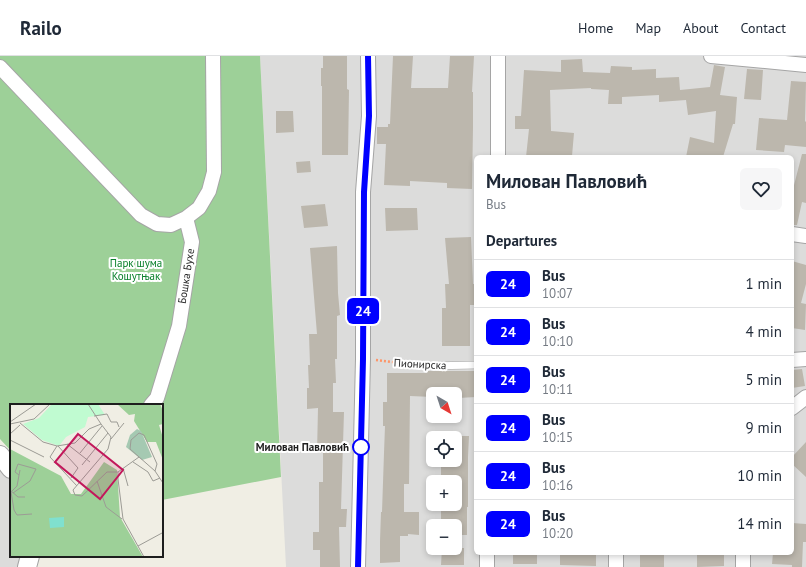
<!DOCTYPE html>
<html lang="en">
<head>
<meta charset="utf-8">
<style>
	body { margin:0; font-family:"PT Sans",sans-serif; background:#f6f6f7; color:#1f2937; height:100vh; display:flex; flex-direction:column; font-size:15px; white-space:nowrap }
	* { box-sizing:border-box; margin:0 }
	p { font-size:13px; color:#747a83 }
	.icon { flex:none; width:22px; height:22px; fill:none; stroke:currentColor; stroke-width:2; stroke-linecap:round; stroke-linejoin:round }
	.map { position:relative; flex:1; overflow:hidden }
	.drawer { position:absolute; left:474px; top:99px; width:320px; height:400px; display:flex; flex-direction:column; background:#fff; border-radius:6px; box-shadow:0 2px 6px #0003 }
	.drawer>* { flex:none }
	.badge { padding:0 8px; border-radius:6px; font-size:14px; line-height:26px }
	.needle { width:26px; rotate:141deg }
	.fabs { position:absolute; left:426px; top:331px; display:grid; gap:8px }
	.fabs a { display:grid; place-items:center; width:36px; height:36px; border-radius:6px; background:#fff; box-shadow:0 2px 6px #0003; font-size:20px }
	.map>.badge { position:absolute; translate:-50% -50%; box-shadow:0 0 0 2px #fff }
	h2 { padding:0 12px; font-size:15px; line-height:36px }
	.round { display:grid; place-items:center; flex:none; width:42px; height:42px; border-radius:6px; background:#f6f6f7 }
	.headline { display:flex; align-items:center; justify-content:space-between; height:68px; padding:0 12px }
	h1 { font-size:19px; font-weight:600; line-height:30px }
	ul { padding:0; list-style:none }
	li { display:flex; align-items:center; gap:12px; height:48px; padding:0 12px; border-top:1px solid #e0e1e3 }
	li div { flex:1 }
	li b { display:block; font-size:15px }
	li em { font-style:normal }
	li .badge { min-width:44px; font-weight:700; text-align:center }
	header { display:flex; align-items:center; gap:24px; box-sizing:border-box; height:56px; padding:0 20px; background:#fff; border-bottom:1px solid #e0e1e3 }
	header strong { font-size:19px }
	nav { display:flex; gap:22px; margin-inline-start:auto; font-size:14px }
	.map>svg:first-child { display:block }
</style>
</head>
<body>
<header>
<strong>Railo</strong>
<nav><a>Home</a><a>Map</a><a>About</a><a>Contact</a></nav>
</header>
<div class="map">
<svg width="806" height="511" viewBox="0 0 806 511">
	<rect width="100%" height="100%" fill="#f0eee4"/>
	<path fill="#dcdcdb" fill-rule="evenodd" d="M260 0H806V511H286ZM476 101H792V497H476ZM433 338H455V360H433ZM433 382H455V404H433ZM433 426H455V448H433ZM433 470H455V492H433Z
		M0 412 11 425V500H23L21 511H0Z"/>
	<path fill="#9dd098" d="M0 0H260L281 421 162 444V349H11V395L0 383Z"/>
	<path fill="#bcb7ad" d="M323 0H347V33L349 34 348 99H322V30H321V12H323Z
		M393 0H413L411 32H448L450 0H474L472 36H473V71L472 133 447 132V127L410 125V130L384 129 386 88H377V71H388V68H390Z
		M582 3 583 16 610 17 611 10 632 11V14L656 13V22L679 21 680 34 710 31 714 9 725 11 720 39 737 41 735 68H733L723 101H686L690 81 714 87 716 55 688 59 686 44 659 46V39L622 41V48H608L609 34 591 33V32L550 34 551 75 574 77 572 100 558 99V101H526L529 73H515V60H521L524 14 561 16V4Z
		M747 13 763 14 761 44 744 43Z
		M791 25 806 26 805 65 806 66V91L785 89 784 96 756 94 759 62 787 64Z
		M276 55H293L294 76 276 77Z
		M802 98H806V147L802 146 797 169H792V137Z
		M310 105 311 116 297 117 296 106Z
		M325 148 328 170 304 172 301 150Z
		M385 152H417L418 174 386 175Z
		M471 181 473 228H476V249H470V290H442V252H446L445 228H449L445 182Z
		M337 190 338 237 340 259 337 260V303H335L336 327H333V356H344L341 453H347L346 471H339L340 511H320V494H313V476H319V426H323V397H317L318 352 307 353V332H309L308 309H310L309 278H317L310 192Z
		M792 205 806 209V228L801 247 806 248 805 274 792 272Z
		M802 313 805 330 792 332V314Z
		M427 315H476V341L458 342V338H433V341L410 340 409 428H404V456H419V479L408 478V480H400V506L380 507V485L381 456H382L384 397 385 370H383V346H387V317H427Z
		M455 380H469L468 401V451H467V479H455V470H441V448H455V423H441V405H455Z
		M806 386V421L792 408V401Z
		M792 467 806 468V486H803L802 511H792V509L772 508 773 497H792Z
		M442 492H464V509H441Z
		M513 497H537V508H513Z
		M560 497H596V510L560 509Z
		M640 497H664V511H640Z
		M697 497H724V510L697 511Z"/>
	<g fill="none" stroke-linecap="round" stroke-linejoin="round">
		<g stroke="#a5a5a5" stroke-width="8">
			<path id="service" d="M427 310 476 309"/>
		</g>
		<g stroke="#a5a5a5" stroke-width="16">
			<path id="minor" d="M498 0V101
				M711 0 806 9
				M0 11 141 159 157 168 171 169 186 162 199 152 209 135 214 116 213 0
				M792 178 806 180
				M792 304 806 303
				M151 349 157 342 179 270 192 186 186 162
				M792 352 806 341
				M358 511 363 303V136L369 60 368 0
				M487 511V497
				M616 511V497
				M743 511V497"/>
		</g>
		<g stroke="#a5a5a5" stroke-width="20">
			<path id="tertiary" d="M0 399 11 413
				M27 511 30 500"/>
		</g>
		<path stroke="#fd9568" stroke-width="2.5" stroke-dasharray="2 2" stroke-linecap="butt" d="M376 304 418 309"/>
		<use href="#service" stroke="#fff" stroke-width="7"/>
		<use href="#minor" stroke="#fff" stroke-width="14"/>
		<use href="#tertiary" stroke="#fff" stroke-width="18"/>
	</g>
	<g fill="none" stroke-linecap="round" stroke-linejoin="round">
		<g stroke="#fff" stroke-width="9">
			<path id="line" d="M358 511 363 303 364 136 369 60 368 0"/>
		</g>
		<use href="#line" stroke="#00f" stroke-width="6"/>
	</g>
	<circle fill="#fff" stroke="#00f" stroke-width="2" cx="361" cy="391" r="8"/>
	<g text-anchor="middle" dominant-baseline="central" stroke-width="4" stroke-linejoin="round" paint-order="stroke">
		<g font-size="11" fill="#09802b" stroke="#fff">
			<text x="136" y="207">Парк шума<tspan x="136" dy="13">Кошутњак</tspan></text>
		</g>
		<g font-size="11" fill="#1e1e1e" stroke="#fff">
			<text transform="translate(186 220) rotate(-81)">Бошка Бухе</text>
			<text transform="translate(420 308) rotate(3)">Пионирска</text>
		</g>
		<g font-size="11" font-weight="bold" fill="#1e1e1e" stroke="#fff" text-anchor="end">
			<text x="349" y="391">Милован Павловић</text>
		</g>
	</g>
	<g transform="translate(10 348)">
		<rect width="153" height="153" fill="#f0eee4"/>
		<path d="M107 0H150L153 7V20L149 21 153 34V56L146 38H137L124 17 125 10 119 11ZM0 45 51 72 61 90H71L94 58 107 66 110 113 133 153H0Z" fill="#9dd098"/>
		<path d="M127 25 131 27 142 53 132 56 116 43 120 31Z" fill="#a5c9b2"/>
		<path d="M42 0H88L95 11 78 13 75 23 56 33 49 42 32 36 13 20 29 14Z" fill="#c0fbd1"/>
		<path d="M54 113V123L40 124 39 114Z" fill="#80e0cf"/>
		<path fill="none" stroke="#9c9b95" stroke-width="1" d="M78 0 91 20M84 12 97 10 101 18H107L109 23M0 18 26 0M10 19 33 38 47 42M0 20 24 15 40 0M0 30 10 21M101 35 114 19M0 36 34 53M57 40 80 58M47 42 65 39 79 25 91 20 101 33 98 45 63 86 65 91 72 92 97 68H108M47 42 40 53 67 82M48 42 68 64 61 74M70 49 92 22M129 53 108 68V75L113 115 134 153M123 58 138 68 143 77 150 74M72 61 98 29M113 64 118 82M10 66 7 82 1 88 4 106 7 111 22 110M145 67 147 60 134 31 129 29 121 36 120 45 145 67 153 79M87 77 96 103 112 115M0 86 8 93H15M3 89 20 77 26 65 8 60 5 68 9 71M128 142 152 129"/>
		<path fill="#c2185b" fill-opacity="0.15" stroke="#c2185b" stroke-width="2" d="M68 30 113 66 90 95 45 58Z"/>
		<rect width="153" height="153" fill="none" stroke="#1e1e1e" stroke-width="2"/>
	</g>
</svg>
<div class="fabs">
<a><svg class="needle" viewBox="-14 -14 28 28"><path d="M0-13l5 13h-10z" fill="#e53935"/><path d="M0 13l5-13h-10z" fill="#747a83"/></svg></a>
<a><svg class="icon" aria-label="locate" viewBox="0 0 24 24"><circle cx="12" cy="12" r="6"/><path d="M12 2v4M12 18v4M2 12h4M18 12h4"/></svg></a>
<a>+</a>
<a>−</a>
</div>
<b class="badge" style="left:363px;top:255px;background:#00f;color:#fff">24</b>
<section class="drawer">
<div class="headline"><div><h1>Милован Павловић</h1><p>Bus</p></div><a class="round"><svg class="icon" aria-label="heart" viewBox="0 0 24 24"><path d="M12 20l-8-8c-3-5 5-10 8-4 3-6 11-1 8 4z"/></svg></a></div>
<h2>Departures</h2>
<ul>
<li><span class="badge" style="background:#00f;color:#fff">24</span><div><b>Bus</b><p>10:07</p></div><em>1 min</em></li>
<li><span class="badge" style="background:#00f;color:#fff">24</span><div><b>Bus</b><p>10:10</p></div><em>4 min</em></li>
<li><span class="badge" style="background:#00f;color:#fff">24</span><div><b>Bus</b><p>10:11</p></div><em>5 min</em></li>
<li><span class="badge" style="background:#00f;color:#fff">24</span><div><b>Bus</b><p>10:15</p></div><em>9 min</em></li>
<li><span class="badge" style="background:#00f;color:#fff">24</span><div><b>Bus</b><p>10:16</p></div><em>10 min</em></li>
<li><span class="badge" style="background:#00f;color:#fff">24</span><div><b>Bus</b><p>10:20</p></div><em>14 min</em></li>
</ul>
</section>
</div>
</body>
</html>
